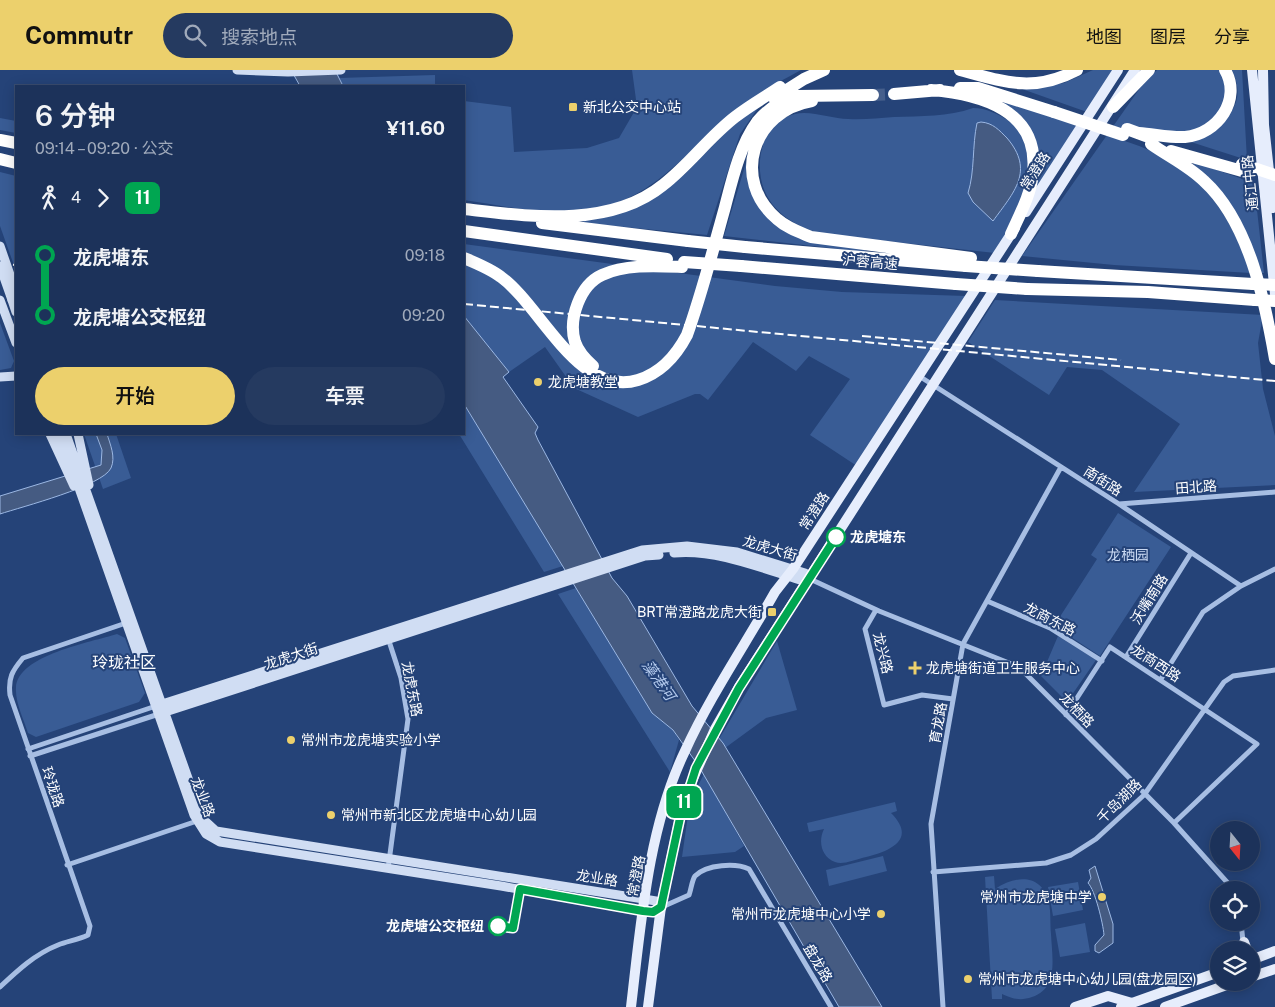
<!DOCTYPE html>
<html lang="zh">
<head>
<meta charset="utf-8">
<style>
	body { margin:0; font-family:"Public Sans","Noto Sans SC",sans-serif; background:#253a60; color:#f1f3f6; height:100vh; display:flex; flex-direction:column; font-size:19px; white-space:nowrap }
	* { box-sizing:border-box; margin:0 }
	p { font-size:16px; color:#a0aabb }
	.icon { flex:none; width:28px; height:28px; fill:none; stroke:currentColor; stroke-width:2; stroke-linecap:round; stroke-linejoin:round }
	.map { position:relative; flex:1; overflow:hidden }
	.details { position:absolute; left:15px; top:15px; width:450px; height:350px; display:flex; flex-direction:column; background:#1c325a; border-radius:0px; box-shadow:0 2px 12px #0003,0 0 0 1px #3a4d70 }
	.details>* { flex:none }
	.badge { padding:0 10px; border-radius:8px; font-size:18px; line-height:32px }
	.needle { width:32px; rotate:162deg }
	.controls { position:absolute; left:1210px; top:751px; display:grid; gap:10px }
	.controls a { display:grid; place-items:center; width:50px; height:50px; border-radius:50%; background:#1c325a; box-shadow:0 2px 12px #0003,0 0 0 1px #3a4d70; font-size:25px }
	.map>.badge { position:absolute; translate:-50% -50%; box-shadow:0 0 0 2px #fff }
	.legs { display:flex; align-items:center; gap:8px; height:55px; padding:0 20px; font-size:16px }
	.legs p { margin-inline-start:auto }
	.summary { display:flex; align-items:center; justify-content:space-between; height:85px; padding:0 20px }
	h1 { font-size:28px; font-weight:600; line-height:38px }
	.button { display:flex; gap:10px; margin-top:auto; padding:10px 20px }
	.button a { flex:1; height:58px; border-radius:30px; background:#ecd06c; color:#111; font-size:20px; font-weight:600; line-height:58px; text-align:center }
	.button a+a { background:#253a60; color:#f1f3f6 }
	ul { padding:0 20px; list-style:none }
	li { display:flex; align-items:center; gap:18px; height:60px; font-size:19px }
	li i { display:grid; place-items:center; width:8px; height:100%; margin:0 6px; background:currentColor }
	li i::after { content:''; width:12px; height:12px; margin:-6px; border:4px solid; border-radius:50%; background:#1c325a }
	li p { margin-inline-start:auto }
	li:first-child i { background:linear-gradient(#0000 50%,currentColor 0) }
	li:last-child i { background:linear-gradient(currentColor 50%,#0000 0) }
	header { display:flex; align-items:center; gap:30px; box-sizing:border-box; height:70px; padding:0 25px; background:#ecd06c; color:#111 }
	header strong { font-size:24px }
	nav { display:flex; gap:28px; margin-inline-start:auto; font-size:18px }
	.search { width:350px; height:45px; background:#253a60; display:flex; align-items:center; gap:12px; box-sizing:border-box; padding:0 18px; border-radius:28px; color:#a0aabb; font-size:19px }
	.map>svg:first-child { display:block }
</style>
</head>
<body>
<header>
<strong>Commutr</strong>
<div class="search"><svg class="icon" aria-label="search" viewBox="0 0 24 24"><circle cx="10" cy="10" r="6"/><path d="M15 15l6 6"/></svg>搜索地点</div>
<nav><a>地图</a><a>图层</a><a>分享</a></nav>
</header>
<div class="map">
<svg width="1275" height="937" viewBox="0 0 1275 937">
	<rect width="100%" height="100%" fill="#254378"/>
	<path fill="#395c95" d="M632 0H801C775 14 750 28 728 47 678 90 645 138 573 142 537 144 499 135 464 130V31L511 37 514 82 587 78 619 68 637 37Z
		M1093 0H1115L1087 42 1022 19 1064 13Z
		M1157 0H1221L1227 19 1221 41 1200 58 1185 63 1157 61 1115 68C1192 90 1225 131 1251 203L1114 195 1022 186 1140 18Z
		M1232 0H1242L1247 90 1191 72V70C1221 54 1250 39 1232 0Z
		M435 5V16H343L339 8Z
		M1005 30 1079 55 1035 122 1038 84 1003 34Z
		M756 38H758L740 64 707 165 583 153 584 150 660 122 685 104 728 60Z
		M973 38C986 38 998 44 1009 51 1054 82 1014 148 995 183L822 164C799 157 779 147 767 126 752 98 760 52 795 44 811 40 832 49 848 49 863 50 879 48 894 47 921 46 948 47 973 38Z
		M0 48 16 51V63L0 60Z
		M748 86 750 106 775 152 866 179 865 182 724 166Z
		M1194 92 1254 113 1264 203H1260C1248 160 1229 124 1194 95Z
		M0 102 16 106V201L0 156Z
		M464 174 775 216 842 222 966 226 857 396 810 365 850 309 809 286 796 301 753 272 708 330 700 324H695L638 347 574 318 545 277 509 302 464 246Z
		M995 230 1263 245 1258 273 1263 319 1275 366V415L1134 422 1180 354 1102 300 1067 297 1049 325 968 272Z
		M0 253 14 291 11 298 0 300Z
		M464 334 563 496 544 502 459 364H464Z
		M84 364H116L131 408 103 419Z
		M1118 443 1171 477 1100 586 1054 556 1097 489 1091 485Z
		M576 518 652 643 673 660 679 670 670 702 558 524Z
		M117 564 125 568 145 623 139 632 36 667 28 663C24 650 15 632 16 618 17 585 92 572 117 564Z
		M1058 566 1096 590 1067 632 1041 606Z
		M777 571 797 640 766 648 725 678 719 669Z
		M704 704 744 776 735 782 682 787 690 731Z
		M895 732 897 741 891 743C920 772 884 783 862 788 854 790 843 795 835 792 821 787 818 771 824 759L809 762 807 753Z
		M883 786 887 801 829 816 826 800Z
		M994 806 995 819C1016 805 1042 803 1049 833 1051 843 1050 854 1051 864 1052 887 1059 918 1032 927 1021 931 1012 929 1002 924V929H992L985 807Z
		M1078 812 1083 840 1053 846 1048 817Z
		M1085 853 1090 882 1060 887 1055 859Z"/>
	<path fill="#455b82" stroke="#9cb8e4" d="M291 0H335L343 16H300Z
		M981 52C993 53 999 60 1007 68 1035 101 1014 122 993 151L973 132 968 123C975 101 972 76 977 53Z
		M464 246 509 302 503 307 538 357 535 363 538 370 612 508 627 526 692 636 723 673 882 937H839L698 695 673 660 652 643 464 334Z
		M96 364H107C110 374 116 387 111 398 103 416 21 437 0 444V426L101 395 102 380Z
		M1095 796 1113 854V873L1099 883 1095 881V875L1104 865C1103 853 1095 820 1088 813L1091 808 1089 800Z"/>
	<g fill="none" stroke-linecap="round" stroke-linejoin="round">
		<path stroke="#465f8c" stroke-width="12" stroke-dasharray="12 6" stroke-linecap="butt" d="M873 25 894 24"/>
		<path stroke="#a7bee3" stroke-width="5" d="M919 306 1119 434 1241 516 1275 499
			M1119 434 1275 422
			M810 509 879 541 1019 597 1174 753 1234 820
			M987 531 1050 558 1102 591
			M876 540 865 559 884 635 922 625 953 629
			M1126 587 1191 483
			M1161 609 1203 542 1241 516
			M1066 645 1110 577 1257 674 1174 753
			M28 679 156 636
			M30 686 159 644
			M67 795 200 750
			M388 799 408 649 401 608 388 568
			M933 802 1046 793 1071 785 1096 769 1144 725 1224 612 1233 606 1275 600
			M662 837 689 825C691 820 692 810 695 806 707 794 736 793 749 799L831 937
			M1241 852 1243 872
			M0 917C17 901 35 884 58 875 68 871 78 870 88 865L90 856 10 625C8 608 12 601 23 588L129 552
			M943 937 931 754 963 574 1061 397"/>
		<path stroke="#d0ddf3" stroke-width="9" d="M237 0 288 2 341 0
			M0 230 16 273
			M12 230 16 242
			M0 307 16 306
			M50 364 74 416
			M60 364 194 745 206 764 220 772 501 816 643 841 653 842 661 837 656 831 650 830 216 761 203 749 200 742 66 364
			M78 364 89 415
			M674 483C716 479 761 498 800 510L810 509
			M156 636 642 480 687 476 737 482 805 503 810 509
			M159 644 645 486 659 485"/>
		<path stroke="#e6edfc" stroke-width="10" d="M1252 0 1275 224
			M1263 0 1264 55 1273 138
			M1026 142 1118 0
			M1244 872 1247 880
			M1251 890 1275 881
			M1251 907 1275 899
			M631 937C641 853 648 758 685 681 710 626 745 575 775 522L793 499 1015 158
			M648 937 661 837 684 729 715 659 739 617 1135 0
			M1075 937 1108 926 1132 933
			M1121 937 1219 902
			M1165 937 1235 912"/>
		<path stroke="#fff" stroke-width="12" d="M960 0C1004 12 1034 23 1077 0
			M960 18H978L1054 42
			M931 20C980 24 1040 40 1033 103 1031 124 1020 144 1011 164
			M894 24 940 20
			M774 28 804 9 824 0
			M812 31C752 41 731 110 777 149 787 158 799 162 811 167L971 188
			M1113 37 1149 0
			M1127 59 1146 66
			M1139 63C1154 64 1171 68 1185 67 1218 64 1242 29 1225 0
			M0 70 16 73
			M1151 74C1168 86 1189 96 1204 111 1249 152 1265 231 1275 289
			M1171 81 1242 101
			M0 89 16 93
			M464 139C527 146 609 159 663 115 689 95 709 67 735 47 749 36 765 27 780 17
			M542 153 688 171
			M464 161 667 189
			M745 177 966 196
			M464 188C476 193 491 199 501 207 541 236 579 328 638 310 661 303 676 286 687 265 702 223 713 180 725 137 732 110 740 75 757 52 768 39 781 29 798 26L873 25
			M741 196 956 214
			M1038 201 1253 214
			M1027 219 1148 222 1255 230
			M593 296C586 290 578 281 575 272 568 249 580 215 602 205 625 194 657 196 682 197"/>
		<path stroke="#fff" stroke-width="2" stroke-dasharray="9 4" stroke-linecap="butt" d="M0 194 16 195
			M464 234 1275 311
			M862 266 1121 290"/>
		<path stroke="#d0ddf3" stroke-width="9" d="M0 176 16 222
			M0 196 12 230"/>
		<path stroke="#fff" stroke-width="12" d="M1054 42 1123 65
			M1242 94 1275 105
			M688 171 745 177
			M684 192 741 196
			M966 196 1038 201
			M956 214 1027 219
			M1253 214 1275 215
			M1255 230 1275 231"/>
	</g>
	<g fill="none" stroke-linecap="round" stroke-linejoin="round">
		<g stroke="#fff" stroke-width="11">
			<path id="line-1" d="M498 856 513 858 520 819 643 841 653 842 661 837 680 748 696 698 739 618 836 467"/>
		</g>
		<use href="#line-1" stroke="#00a651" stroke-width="8"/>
	</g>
	<g fill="#ecd06c" stroke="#254378" stroke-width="2">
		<rect x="568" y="32" width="10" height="10" rx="2.5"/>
		<circle cx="538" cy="312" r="5"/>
		<rect x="767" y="537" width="10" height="10" rx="2.5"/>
		<path d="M912.5 590.5h5v5h5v5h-5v5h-5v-5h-5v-5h5z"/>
		<circle cx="291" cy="670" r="5"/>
		<circle cx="331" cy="745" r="5"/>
		<circle cx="1102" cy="827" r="5"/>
		<circle cx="881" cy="844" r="5"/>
		<circle cx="968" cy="909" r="5"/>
	</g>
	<g fill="#fff" stroke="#00a651" stroke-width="2.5">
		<circle cx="836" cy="467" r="9"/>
		<circle cx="498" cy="856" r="9"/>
	</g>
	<g text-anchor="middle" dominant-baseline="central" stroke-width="4" stroke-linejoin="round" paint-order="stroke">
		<g font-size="14" fill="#fff" stroke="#254378" text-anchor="start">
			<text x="583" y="37">新北公交中心站</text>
			<text x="548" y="312">龙虎塘教堂</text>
			<text x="762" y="542" text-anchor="end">BRT常澄路龙虎大街</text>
			<text x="926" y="598">龙虎塘街道卫生服务中心</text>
			<text x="301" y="670">常州市龙虎塘实验小学</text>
			<text x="341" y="745">常州市新北区龙虎塘中心幼儿园</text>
			<text x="1092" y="827" text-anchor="end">常州市龙虎塘中学</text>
			<text x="871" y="844" text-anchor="end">常州市龙虎塘中心小学</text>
			<text x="978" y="909">常州市龙虎塘中心幼儿园(盘龙园区)</text>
		</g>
		<g font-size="14" fill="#fff" stroke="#254378">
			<text transform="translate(1035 101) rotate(-57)">常澄路</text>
			<text transform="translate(1250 113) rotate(-96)">通江中路</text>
			<text transform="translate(870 192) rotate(5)">沪蓉高速</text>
			<text transform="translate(1103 411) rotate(32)">南街路</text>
			<text transform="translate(1196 417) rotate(-4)">田北路</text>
			<text transform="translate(814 441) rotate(-57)">常澄路</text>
			<text transform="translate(770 478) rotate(16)">龙虎大街</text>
			<text transform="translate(1149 529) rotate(-58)">沃嘴南路</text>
			<text transform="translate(1050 549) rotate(27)">龙商东路</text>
			<text transform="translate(883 583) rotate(76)">龙兴路</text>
			<text transform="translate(291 586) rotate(-18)">龙虎大街</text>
			<text transform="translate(1156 593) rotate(33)">龙商西路</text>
			<text transform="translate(412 619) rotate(79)">龙虎东路</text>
			<text transform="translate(1077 640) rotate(46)">龙栖路</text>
			<text transform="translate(938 653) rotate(-80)">育龙路</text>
			<text transform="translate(53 717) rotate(71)">玲珑路</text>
			<text transform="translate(203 727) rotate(69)">龙业路</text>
			<text transform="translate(1119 731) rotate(-45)">千岛湖路</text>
			<text transform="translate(636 806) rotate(-79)">常澄路</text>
			<text transform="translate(597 808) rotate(9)">龙业路</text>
			<text transform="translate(818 893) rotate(59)">盘龙路</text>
		</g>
		<g font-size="14" font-weight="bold" fill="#fff" stroke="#254378" text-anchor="start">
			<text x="850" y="467">龙虎塘东</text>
			<text x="484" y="856" text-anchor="end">龙虎塘公交枢纽</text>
		</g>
		<g font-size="14" fill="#cad9f3" stroke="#254378">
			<text x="1128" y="485">龙栖园</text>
		</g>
		<g font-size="15" font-style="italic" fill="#b2c8eb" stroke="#254378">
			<text transform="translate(659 610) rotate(55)">藻港河</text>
		</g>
		<g font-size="16" fill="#fff" stroke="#254378">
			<text x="124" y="592">玲珑社区</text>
		</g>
	</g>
</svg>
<div class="controls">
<a><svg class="needle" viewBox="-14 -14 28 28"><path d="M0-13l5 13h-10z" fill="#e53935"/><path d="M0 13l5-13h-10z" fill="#a0aabb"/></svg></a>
<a><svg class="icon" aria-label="locate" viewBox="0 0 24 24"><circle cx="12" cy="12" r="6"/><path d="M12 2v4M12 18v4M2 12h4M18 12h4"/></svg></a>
<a><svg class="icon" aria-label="layers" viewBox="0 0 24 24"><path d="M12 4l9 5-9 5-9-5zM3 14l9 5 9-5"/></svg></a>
</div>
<b class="badge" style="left:684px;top:732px;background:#00a651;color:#fff">11</b>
<section class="details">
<div class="summary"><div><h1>6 分钟</h1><p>09:14 – 09:20 · 公交</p></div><b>¥11.60</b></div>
<div class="legs"><svg class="icon" aria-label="walk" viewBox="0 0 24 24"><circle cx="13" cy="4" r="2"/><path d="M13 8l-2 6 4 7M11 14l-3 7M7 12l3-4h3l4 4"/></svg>4<svg class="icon" aria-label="forward" viewBox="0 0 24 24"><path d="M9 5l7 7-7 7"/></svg><b class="badge" style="background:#00a651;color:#fff">11</b></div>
<ul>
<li><i style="color:#00a651"></i><b>龙虎塘东</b><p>09:18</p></li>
<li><i style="color:#00a651"></i><b>龙虎塘公交枢纽</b><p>09:20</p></li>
</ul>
<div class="button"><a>开始</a><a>车票</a></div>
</section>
</div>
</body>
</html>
